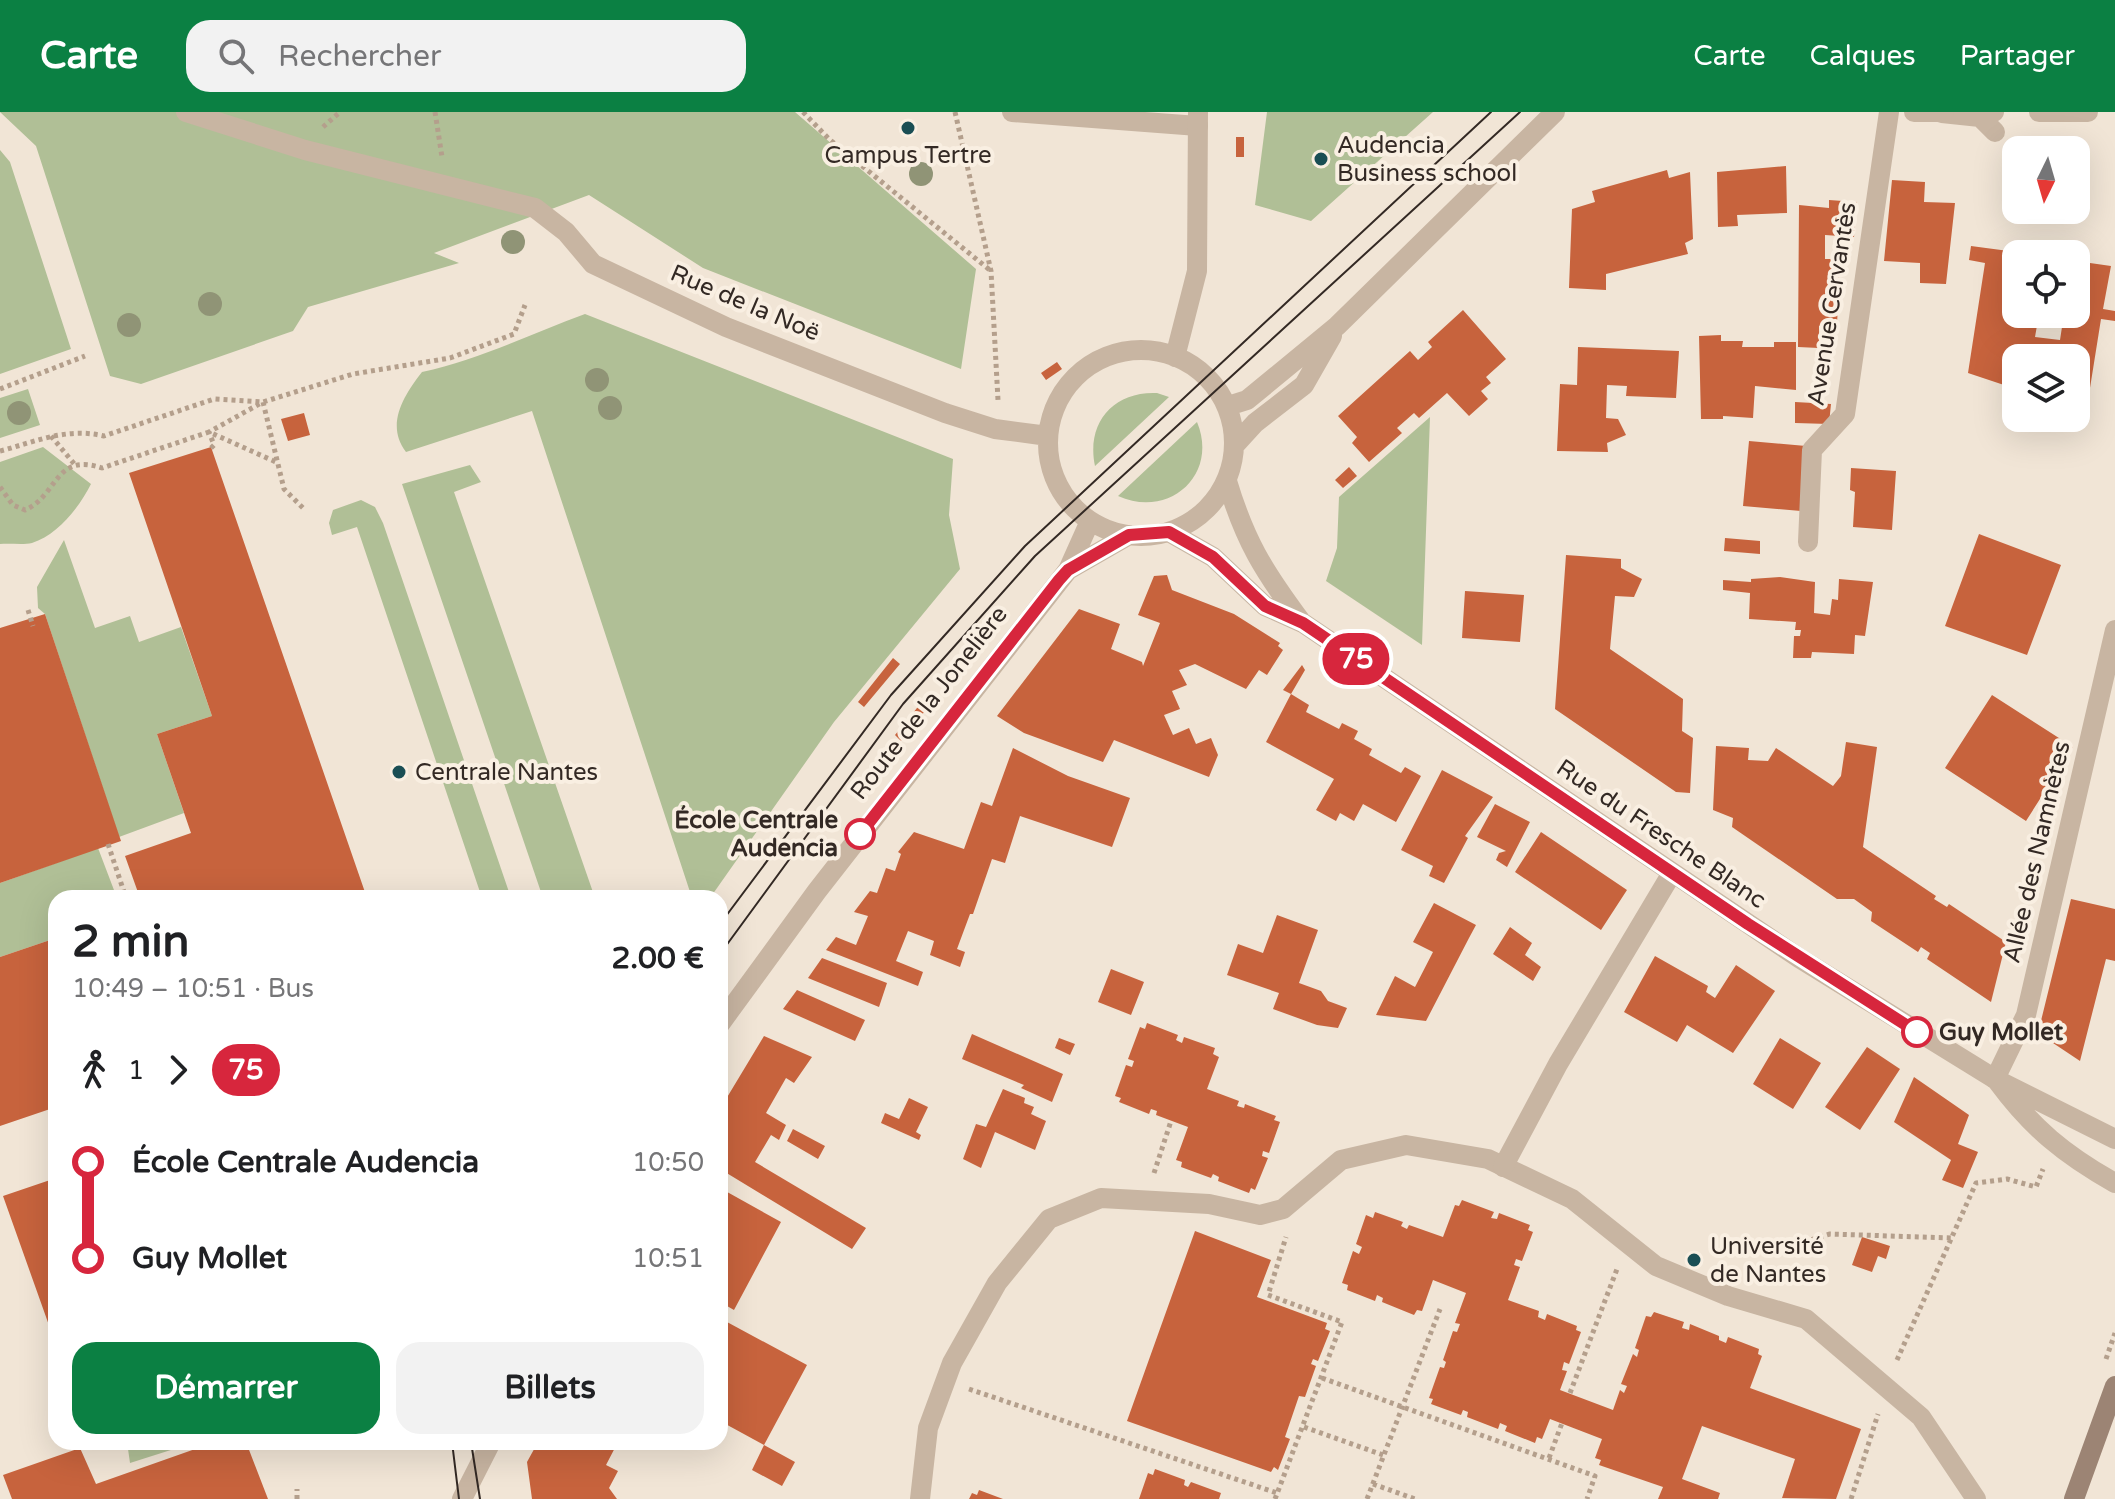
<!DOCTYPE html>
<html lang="fr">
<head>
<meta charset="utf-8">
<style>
	body { margin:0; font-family:"Varela Round",sans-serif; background:#f2f2f2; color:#202124; height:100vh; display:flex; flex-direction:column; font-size:30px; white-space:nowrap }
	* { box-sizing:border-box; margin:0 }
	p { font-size:26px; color:#757577 }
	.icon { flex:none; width:44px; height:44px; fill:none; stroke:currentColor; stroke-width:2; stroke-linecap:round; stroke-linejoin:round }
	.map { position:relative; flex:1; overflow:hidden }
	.details { position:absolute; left:48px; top:778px; width:680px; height:560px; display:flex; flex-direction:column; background:#fff; border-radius:24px; box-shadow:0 8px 32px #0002 }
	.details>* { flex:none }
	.badge { padding:0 16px; border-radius:26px; font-size:28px; line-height:52px }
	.needle { width:52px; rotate:185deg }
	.tools { position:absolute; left:2002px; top:24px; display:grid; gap:16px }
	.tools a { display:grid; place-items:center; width:88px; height:88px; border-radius:16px; background:#fff; box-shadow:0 8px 32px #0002; font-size:40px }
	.map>.badge { position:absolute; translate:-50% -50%; box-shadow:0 0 0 4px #fff }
	.legs { display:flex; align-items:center; gap:12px; height:88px; padding:0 24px; font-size:26px }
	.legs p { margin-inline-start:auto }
	.headline { display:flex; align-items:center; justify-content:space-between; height:136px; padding:0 24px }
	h1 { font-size:44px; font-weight:700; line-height:60px }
	.cta { display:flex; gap:16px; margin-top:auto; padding:16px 24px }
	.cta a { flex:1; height:92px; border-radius:24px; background:#0b8043; color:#fff; font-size:32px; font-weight:700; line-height:92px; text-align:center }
	.cta a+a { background:#f2f2f2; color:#202124 }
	ul { padding:0 24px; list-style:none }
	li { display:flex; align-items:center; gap:28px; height:96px; font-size:30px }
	li i { display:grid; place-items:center; width:12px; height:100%; margin:0 10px; background:currentColor }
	li i::after { content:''; width:20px; height:20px; margin:-10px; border:6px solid; border-radius:50%; background:#fff }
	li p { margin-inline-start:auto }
	li:first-child i { background:linear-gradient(#0000 50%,currentColor 0) }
	li:last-child i { background:linear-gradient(currentColor 50%,#0000 0) }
	header { display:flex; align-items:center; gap:48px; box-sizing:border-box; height:112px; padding:0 40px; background:#0b8043; color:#fff }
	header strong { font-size:38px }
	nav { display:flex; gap:44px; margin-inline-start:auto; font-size:28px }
	.search { width:560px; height:72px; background:#f2f2f2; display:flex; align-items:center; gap:20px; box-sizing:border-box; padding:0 28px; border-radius:24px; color:#757577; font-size:30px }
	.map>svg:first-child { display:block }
</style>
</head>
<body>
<header>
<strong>Carte</strong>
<div class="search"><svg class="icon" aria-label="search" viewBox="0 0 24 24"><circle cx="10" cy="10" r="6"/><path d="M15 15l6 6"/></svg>Rechercher</div>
<nav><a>Carte</a><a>Calques</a><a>Partager</a></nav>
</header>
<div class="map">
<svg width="2115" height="1387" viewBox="0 0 2115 1387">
	<rect width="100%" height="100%" fill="#f1e5d6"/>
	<path fill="#b0bf96" d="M0 0H795L976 157 961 257 703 156 589 83 434 141 459 151 308 195 293 219 141 272 110 264 36 34Z
		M1267 0H1433L1311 109 1255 93Z
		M0 38 10 50 71 237 0 262Z
		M585 202 953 347 949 403 960 457 834 610 710 786H692L532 299 406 340C385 313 404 283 422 260 478 248 531 222 585 202Z
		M28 277 40 313 0 326V286Z
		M1157 281 1169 285 1095 354C1086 311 1113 279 1157 281Z
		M1430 305 1422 533 1326 469 1337 436 1339 385Z
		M1197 310C1219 363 1169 407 1118 384Z
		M43 335 91 372C80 394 58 423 32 431 23 433 10 431 0 432V350Z
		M470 353 481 370 454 380 595 786H543L402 372Z
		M361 388 375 395 383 411 511 786H482L357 415 332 423 329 411 333 398Z
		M64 428 95 516 130 504 139 530 181 515 212 604 157 622 184 701 119 725 45 502 38 496 37 475Z
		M98 736 117 786H56V826L0 845V771Z
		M127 1330H196L130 1351Z"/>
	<path fill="#c7633d" d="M1236 25H1244V45H1236Z
		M1786 54 1787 101 1737 103 1738 114 1718 115 1717 60Z
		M1667 58 1669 66 1690 60 1693 127 1685 131 1688 142 1606 162V178L1569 176 1572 97 1595 90 1592 79Z
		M1892 68 1925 70 1924 90 1955 91 1946 172 1920 171V151L1884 149Z
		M1829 88 1857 90 1854 125 1825 123V147H1840L1837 213 1819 214V236L1798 235 1799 93 1829 96Z
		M1971 134 2016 140V202H2039L2035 225 2060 228 2064 202H2076V149L2111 154 2103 197 2115 199V209L2101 207 2086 301 2076 297V246H2016V277L1968 261 1985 151 1969 148Z
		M1463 198 1506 247 1486 265 1491 271 1481 279 1488 287 1469 304 1447 281 1419 306 1414 301 1397 316 1402 321 1369 350 1352 331 1357 325 1338 304 1410 239 1418 248 1432 235 1428 230Z
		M1721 223V229H1743L1742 235H1774V230H1796V278L1755 274 1753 306 1723 304V307H1701L1699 224Z
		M1578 235 1679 239 1676 286 1626 284 1627 274 1607 273 1606 306 1618 307 1626 323 1607 331 1608 340 1557 339 1560 272 1577 273Z
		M1057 250 1062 257 1046 268 1041 261Z
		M1795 290 1831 292 1829 312 1795 311Z
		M304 301 310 323 288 329 281 307Z
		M1749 329 1806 334 1801 399 1743 394Z
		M211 335 367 786H140L125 744 191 721 157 622 212 604 129 361Z
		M1349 355 1357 364 1343 376 1335 368Z
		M1851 356 1896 359 1892 418 1853 415 1855 380 1850 378Z
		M1979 422 2061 453 2027 543 1945 514Z
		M1725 426 1760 429V442L1724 439Z
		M1566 443 1621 447V456L1642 467 1634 485 1615 484 1610 537 1683 587 1682 619 1693 626 1690 681 1676 680 1555 597Z
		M1167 463 1172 478 1234 502 1280 531 1278 534 1283 538 1267 563 1259 558 1246 577 1195 552 1179 558 1187 573 1172 579 1180 597 1164 603 1173 623 1189 616 1196 632 1211 626 1218 643 1209 665 1114 628 1103 650 1024 621 997 604 1079 497 1120 512 1111 537 1142 550 1143 554 1160 511 1138 503 1154 464Z
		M1780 465 1815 470 1814 501 1830 503 1832 487 1838 488 1839 467 1873 470 1865 524 1855 523 1854 542 1812 540 1811 546H1793L1794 524H1800L1801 518H1795L1796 510 1749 507 1750 481 1723 478V468L1751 470V467Z
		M1465 479 1524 483 1520 530 1462 526Z
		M45 502 121 729 0 771V516Z
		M893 546 900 552 864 595 858 590Z
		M1302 553 1305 558 1291 582 1309 593 1306 600 1339 617 1342 611 1358 619 1354 627 1372 637 1369 643 1401 661 1405 655 1421 664 1396 710 1363 692 1354 709 1340 701 1336 709 1316 698 1334 667 1266 630 1291 582 1283 578Z
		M930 580 937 584 901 629 895 623Z
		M1992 583 2073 635 2026 709 1945 656Z
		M1846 630 1877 635 1863 735 1936 784 1934 787 1947 795 1949 792 2006 830 1991 890 1927 847 1930 841 1921 835 1918 840 1871 809 1872 800 1854 787H1837L1732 715 1733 706 1713 698 1716 634 1749 636 1748 648 1768 649 1776 636 1833 674 1841 664Z
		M1013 636 1068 664 1130 686 1112 735 1020 704 1005 751 992 747 973 802H970L957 837 965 840 960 855 930 843 934 829 908 819 896 849 923 860 918 874 826 838 836 825 856 833 868 804 854 800 870 779 877 781 886 756 895 759 901 742 898 740 914 720 964 737 981 690 992 694Z
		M1442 658 1493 685 1465 724 1468 726 1444 771 1429 764 1433 754 1401 738Z
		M1495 692 1530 710 1507 755 1496 748 1499 741 1506 739 1477 725Z
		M1541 720 1627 778 1601 818 1515 760Z
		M2071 787 2115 797V849L2106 847 2080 949 2038 921Z
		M1434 791 1476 813 1469 826 1426 909 1376 903 1395 864 1415 875 1433 840 1413 830Z
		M1277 803 1318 818 1299 871 1321 879 1328 889 1347 896 1338 916 1317 913 1273 897 1279 881 1227 863 1238 832 1263 841Z
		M1510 815 1532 831 1525 843 1541 855 1533 869 1493 842Z
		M56 826V995L0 1014V845Z
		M1655 844 1708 874 1706 880 1715 886 1736 853 1775 879 1733 941 1687 913 1677 930 1624 900Z
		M822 846 887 871 879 895 808 866Z
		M1111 857 1144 870 1131 903 1098 890Z
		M797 878 865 908 855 929 783 897Z
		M1147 911 1178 923 1176 928 1182 931 1184 925 1215 936 1213 942 1219 945 1207 977 1239 989 1237 994 1244 996 1245 992 1276 1004 1274 1008 1280 1010 1269 1041 1263 1039 1262 1044 1268 1046 1255 1078 1251 1076 1249 1081 1218 1069 1219 1065 1213 1062 1211 1066 1181 1055 1182 1050 1176 1048 1188 1015 1156 1003 1157 999 1151 997 1149 1002 1119 990 1121 986 1115 984 1126 953 1132 955 1134 949 1128 947 1140 915 1145 917Z
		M972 922 1063 962 1052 990 1021 976 1024 973 962 947Z
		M764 924 812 945 794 971 786 966 766 1001 786 1013 779 1028 771 1023 755 1050 866 1116 852 1137 720 1057V997Z
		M1059 926 1075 932 1070 943 1055 936Z
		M1780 926 1821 951 1793 997 1753 972Z
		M1867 935 1900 957 1860 1018 1825 995Z
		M1914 965 1969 1003 1958 1032 1978 1040 1963 1076 1942 1068 1951 1048 1894 1010Z
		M1003 977 1025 986 1024 991 1034 995 1031 1002 1046 1009 1035 1038 995 1020 981 1056 963 1047 976 1012 986 1015Z
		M909 986 928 995 916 1020 921 1023 919 1028 881 1011 885 1001 899 1007Z
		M793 1017 825 1034 818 1047 787 1029Z
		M56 1066V1233L3 1084Z
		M720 1076 781 1110 734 1198 720 1190Z
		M1462 1088 1494 1100 1491 1106 1497 1107 1499 1101 1530 1113 1528 1118 1533 1120 1522 1149 1516 1147 1514 1153 1520 1155 1508 1188 1539 1199 1538 1205 1545 1208 1547 1202 1577 1214 1576 1218 1581 1220 1569 1252 1564 1250 1562 1258 1567 1259 1560 1278 1613 1298 1620 1278 1624 1281 1627 1274 1621 1272 1633 1242 1637 1245 1639 1238 1635 1236 1646 1204 1651 1205 1654 1200 1684 1210 1682 1216 1689 1218 1690 1212 1719 1224V1228L1726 1231 1728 1225 1759 1237 1758 1242 1762 1244 1750 1276 1861 1317 1836 1387 1782 1386 1795 1347 1702 1314 1682 1367 1720 1381 1718 1387H1658L1663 1375 1599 1353 1601 1348 1595 1346 1602 1327 1550 1307 1542 1327 1537 1325 1535 1331 1505 1319 1507 1314 1500 1311 1498 1317 1467 1305 1468 1300 1463 1298 1461 1303 1431 1292 1433 1287 1429 1286 1440 1255 1444 1256 1446 1250 1443 1248 1453 1219 1457 1220 1460 1212 1455 1211 1466 1181 1433 1168 1422 1199 1417 1198 1414 1203 1382 1190 1383 1186 1377 1183 1375 1189 1347 1178 1348 1173 1342 1171 1353 1139 1359 1142 1362 1135 1356 1132 1366 1103 1373 1106 1375 1100 1403 1110 1401 1114 1407 1117 1409 1113 1443 1125 1455 1093 1459 1094Z
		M1195 1119 1271 1148 1257 1185 1327 1211 1325 1217 1330 1219 1318 1249 1313 1247 1311 1252 1316 1254 1305 1285 1299 1284 1285 1325 1290 1327 1278 1358 1274 1355 1271 1360 1127 1309Z
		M1862 1125 1890 1134 1886 1147 1878 1144 1872 1160 1852 1153Z
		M727 1210 807 1253 764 1333 720 1309V1220Z
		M215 1330H246L268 1387H12L3 1363 80 1336 96 1372Z
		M538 1330H618L606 1353 618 1359 609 1376 617 1387H532L527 1350Z
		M764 1333 795 1350 782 1374 752 1358Z
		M1155 1357 1185 1368 1184 1373 1188 1375 1191 1370 1221 1381 1219 1387H1139L1148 1361 1153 1363Z
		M979 1378 1003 1387H969L972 1381 977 1383Z"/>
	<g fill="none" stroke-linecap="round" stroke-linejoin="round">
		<path stroke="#b49f8c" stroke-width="5" stroke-dasharray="4 4" stroke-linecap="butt" d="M435 0 442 45
			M803 0 829 27 991 159
			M955 0 991 159 998 288
			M323 15 340 0
			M0 277 85 244
			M51 324 76 354
			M211 336 214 333 209 320 263 290 284 377 303 396
			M0 339C35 330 66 315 104 324L214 287 263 290 353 262 450 246 514 222 525 193
			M0 375 13 393 25 398C58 384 54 340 102 356L209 320 276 350
			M28 498 33 514
			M108 732 126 786
			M1154 1061 1171 1009
			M1804 1130 1830 1122 1951 1126
			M2106 1247 2115 1221
			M1897 1248 1976 1071 2007 1067 2036 1075 2043 1057
			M1322 1266 1595 1364 1587 1387
			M969 1277 1277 1381
			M1570 1281 1617 1157
			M1304 1315 1383 1343
			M1549 1346 1562 1311
			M1373 1372 1415 1387
			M297 1387V1377
			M1275 1387 1342 1210 1268 1183 1286 1125
			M1367 1387 1440 1197
			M1851 1387 1878 1302"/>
		<path stroke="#c8b5a2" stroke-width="20" d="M1012 0 1198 14
			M2039 0H2088
			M1942 1 1980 5 1994 0
			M1980 5 1995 20
			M1808 430 1812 338 1845 302 1889 0
			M1995 967 2026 903 2115 518
			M920 1387 928 1316 952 1251 997 1171 1049 1107 1101 1086 1209 1092 1260 1103 1283 1097 1341 1048 1406 1033 1488 1047 1572 1087 1656 1154 1728 1184 1806 1207 1921 1305 1976 1387"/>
		<path stroke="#c8b5a2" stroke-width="20" d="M186 0 305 38 535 96 566 120 593 152 726 215 945 301 995 317 1048 324
			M1914 0H1944
			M1048 331a93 93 0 1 1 186 0a93 93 0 1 1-186 0Z
			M1175 245 1197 159 1198 0
			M1228 294 1247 288 1337 214 1555 0
			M1234 334 1255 311 1304 273 1332 224
			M1227 369C1245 429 1263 458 1300 508
			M1169 420 1213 445 1265 494 1303 511 1799 846 1995 967 2115 1027
			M1068 458 1129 423
			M720 912 817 779 1068 458 1090 409
			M1998 970C2032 1016 2065 1043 2115 1071
			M1503 1055 1558 952 1672 761
			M462 1387 491 1330"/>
		<path stroke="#9c8474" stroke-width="20" d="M2074 1387 2115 1274"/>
		<path stroke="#332924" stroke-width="2" d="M720 812 891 583 1025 434 1491 0
			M720 842 903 592 1035 444 1520 0
			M452 1330 459 1387
			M471 1330 480 1387"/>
	</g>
	<g fill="#909476">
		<circle cx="921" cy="62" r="12"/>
		<circle cx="513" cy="130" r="12"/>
		<circle cx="210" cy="192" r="12"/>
		<circle cx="129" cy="213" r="12"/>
		<circle cx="597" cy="268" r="12"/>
		<circle cx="610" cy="296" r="12"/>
		<circle cx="19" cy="301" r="12"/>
	</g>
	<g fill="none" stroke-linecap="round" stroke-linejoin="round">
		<g stroke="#fff" stroke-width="18">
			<path id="line-1" d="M860 722 1059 468 1068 458 1129 423 1169 420 1213 445 1265 494 1303 511 1748 812 1917 920"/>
		</g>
		<use href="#line-1" stroke="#d7263d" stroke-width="12"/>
	</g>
	<g fill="#1a4e54" stroke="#f9efe2" stroke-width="3">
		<circle cx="908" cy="16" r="8"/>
		<circle cx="1321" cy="47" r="8"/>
		<circle cx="399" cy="660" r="8"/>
		<circle cx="1694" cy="1148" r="8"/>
	</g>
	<g fill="#fff" stroke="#d7263d" stroke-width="4">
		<circle cx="860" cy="722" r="14"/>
		<circle cx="1917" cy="920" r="14"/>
	</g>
	<g text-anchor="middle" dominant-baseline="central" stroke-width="8" stroke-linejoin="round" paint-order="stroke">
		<g font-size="24" fill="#332924" stroke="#f9efe2" text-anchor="start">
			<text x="1337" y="33">Audencia<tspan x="1337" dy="28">Business school</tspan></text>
			<text x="908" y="43" text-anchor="middle">Campus Tertre</text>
			<text x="415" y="660">Centrale Nantes</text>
			<text x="1710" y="1134">Université<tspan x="1710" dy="28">de Nantes</tspan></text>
		</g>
		<g font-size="24" fill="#332924" stroke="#f9efe2">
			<text transform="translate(745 191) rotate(23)">Rue de la Noë</text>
			<text transform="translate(1832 192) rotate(-81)">Avenue Cervantès</text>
			<text transform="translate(929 591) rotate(-52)">Route de la Jonelière</text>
			<text transform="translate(1661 722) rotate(34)">Rue du Fresche Blanc</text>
			<text transform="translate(2037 740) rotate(-77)">Allée des Namnètes</text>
		</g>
		<g font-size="24" font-weight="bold" fill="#332924" stroke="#f9efe2" text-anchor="end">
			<text x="838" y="708">École Centrale<tspan x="838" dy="28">Audencia</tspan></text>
			<text x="1939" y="920" text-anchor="start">Guy Mollet</text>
		</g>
	</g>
</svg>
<div class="tools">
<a><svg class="needle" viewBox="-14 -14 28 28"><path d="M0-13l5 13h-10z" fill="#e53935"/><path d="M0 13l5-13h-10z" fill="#757577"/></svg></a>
<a><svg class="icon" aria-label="locate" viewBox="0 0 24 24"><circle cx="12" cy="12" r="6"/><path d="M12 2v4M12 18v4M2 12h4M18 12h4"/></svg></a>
<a><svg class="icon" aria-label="layers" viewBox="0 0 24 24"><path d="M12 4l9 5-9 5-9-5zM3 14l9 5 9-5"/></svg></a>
</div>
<b class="badge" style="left:1356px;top:547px;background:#d7263d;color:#fff">75</b>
<section class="details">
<div class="headline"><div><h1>2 min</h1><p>10:49 – 10:51 · Bus</p></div><b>2.00 €</b></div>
<div class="legs"><svg class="icon" aria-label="walk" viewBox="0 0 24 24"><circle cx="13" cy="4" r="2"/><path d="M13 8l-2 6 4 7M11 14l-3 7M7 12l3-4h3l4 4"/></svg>1<svg class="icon" aria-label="forward" viewBox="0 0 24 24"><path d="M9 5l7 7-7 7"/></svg><b class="badge" style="background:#d7263d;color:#fff">75</b></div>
<ul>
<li><i style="color:#d7263d"></i><b>École Centrale Audencia</b><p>10:50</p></li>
<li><i style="color:#d7263d"></i><b>Guy Mollet</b><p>10:51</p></li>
</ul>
<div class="cta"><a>Démarrer</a><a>Billets</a></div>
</section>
</div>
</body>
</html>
